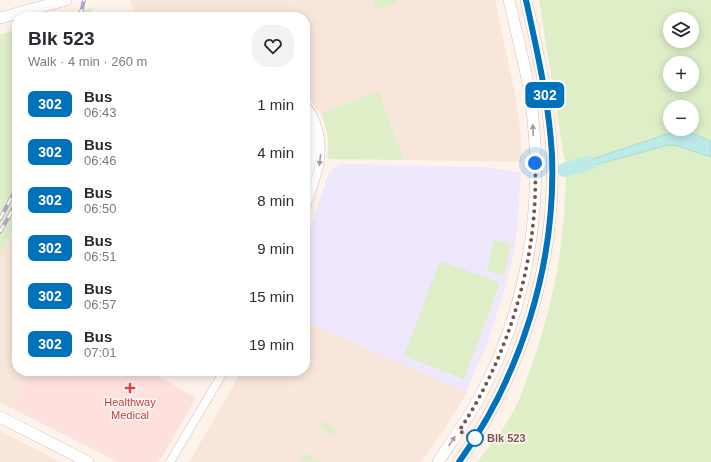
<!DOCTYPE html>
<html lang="en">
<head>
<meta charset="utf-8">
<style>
	body { margin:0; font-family:Arial,sans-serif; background:#f2f2f3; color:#2b2b33; height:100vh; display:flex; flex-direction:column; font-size:15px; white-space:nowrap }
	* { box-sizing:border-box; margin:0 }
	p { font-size:13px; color:#7c7c81 }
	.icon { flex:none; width:22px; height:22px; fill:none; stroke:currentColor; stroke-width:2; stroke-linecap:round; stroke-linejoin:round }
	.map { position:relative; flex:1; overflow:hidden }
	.side { position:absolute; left:12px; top:12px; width:298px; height:364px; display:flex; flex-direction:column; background:#fff; border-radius:16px; box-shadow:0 2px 10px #0003 }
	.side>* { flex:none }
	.badge { padding:0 8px; border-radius:6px; font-size:14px; line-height:26px }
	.controls { position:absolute; left:663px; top:12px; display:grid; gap:8px }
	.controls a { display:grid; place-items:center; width:36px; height:36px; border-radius:50%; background:#fff; box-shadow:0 2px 10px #0003; font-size:20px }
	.you { position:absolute; width:20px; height:20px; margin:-10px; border:3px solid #fff; border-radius:50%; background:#1a73e8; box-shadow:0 0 0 6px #1a73e833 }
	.map>.badge { position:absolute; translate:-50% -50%; box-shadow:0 0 0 2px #fff }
	.round { display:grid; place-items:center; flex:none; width:42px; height:42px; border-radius:16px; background:#f2f2f3 }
	.overview { display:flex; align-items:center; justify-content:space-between; height:68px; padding:0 16px }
	h1 { font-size:19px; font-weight:800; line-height:30px }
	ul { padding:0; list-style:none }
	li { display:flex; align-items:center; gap:12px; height:48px; padding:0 16px }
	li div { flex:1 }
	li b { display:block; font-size:15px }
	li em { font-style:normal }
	li .badge { min-width:44px; font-weight:700; text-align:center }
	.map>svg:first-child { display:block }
</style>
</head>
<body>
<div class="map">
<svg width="711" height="462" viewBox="0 0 711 462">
	<rect width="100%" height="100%" fill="#fef3eb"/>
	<path fill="#f8e6db" d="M130 0H495L516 99 520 128 522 162 404 160 378 92 321 114 305 94V17H136Z
		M17 222V371H32L13 409 0 402V254Z
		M305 321 467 392 446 427 421 462H189L242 371H305Z
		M0 431 61 462H0Z"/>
	<path fill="#fee1de" d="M32 371H149L196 398 163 456 156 462H118L13 409Z"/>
	<path fill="#efe7fb" d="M341 164 486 167 521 173 517 230 514 253 504 293 487 344 466 392 305 321V245L328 175 334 167Z"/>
	<path fill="#deeec7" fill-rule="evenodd" d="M373 0H395L396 3 377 10Z
		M539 0H711V141L691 133H671L571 166 573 171 668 145 678 146 711 157V462H477C490 446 503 430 513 412 520 400 524 386 529 373 553 309 566 238 566 169ZM670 19H692V41H670ZM670 63H692V85H670ZM670 107H692V129H670Z
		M92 8 90 17H56Z
		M17 29V222L0 254V35Z
		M378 91 404 160 327 159C330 142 327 129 321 114Z
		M494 240 511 244 504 275 487 271Z
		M440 261 500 283 464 379 404 356Z
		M323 421 337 429 333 436 320 428Z
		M304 453 323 462 300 461Z"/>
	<path fill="#bceae8" stroke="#a2dcda" d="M671 133H691L711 141V157L678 146 668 145 573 171 571 166Z"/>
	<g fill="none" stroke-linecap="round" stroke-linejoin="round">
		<path stroke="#bceae8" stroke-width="14" d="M564 170 589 163"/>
		<g stroke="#d4bab1" stroke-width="9">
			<path id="street" d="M305 105C311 111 315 118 317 126 327 157 315 180 305 209
				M305 116C319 139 312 163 305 186
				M170 462 224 371"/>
		</g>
		<g stroke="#dabbb1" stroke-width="12">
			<path id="secondary" d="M0 18 66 0
				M0 417 88 462
				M438 462C452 441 467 420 479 398 525 314 543 214 533 119 529 79 518 39 509 0
				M459 462C522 374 556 263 552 155 549 102 538 51 526 0"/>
		</g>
		<use href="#street" stroke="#fff" stroke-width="8"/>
		<use href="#secondary" stroke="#fff" stroke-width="11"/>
		<g stroke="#b3a6ca" stroke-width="4">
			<path id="rail" d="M80 17 84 0
				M0 219 17 187
				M0 232 17 202"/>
		</g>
		<use href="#rail" stroke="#fff8f2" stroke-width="2.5" stroke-dasharray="8" stroke-linecap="butt"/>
	</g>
	<defs><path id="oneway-solid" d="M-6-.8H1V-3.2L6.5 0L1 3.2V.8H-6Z"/></defs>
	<g fill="#b09893">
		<use href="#oneway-solid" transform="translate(533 130) rotate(-93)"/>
		<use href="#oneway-solid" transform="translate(320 160) rotate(97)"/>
		<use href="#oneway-solid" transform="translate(452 441) rotate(-57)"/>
	</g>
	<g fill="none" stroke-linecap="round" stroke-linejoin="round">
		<g stroke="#fff" stroke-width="9">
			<path id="line" d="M459 462C522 374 556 263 552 155 549 102 537 51 526 0"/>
		</g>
		<use href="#line" stroke="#0072bc" stroke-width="6"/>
		<path stroke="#7c534b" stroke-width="4" stroke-dasharray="0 7.2" d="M475 438 459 431C510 354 539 256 535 163"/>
	</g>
	<path fill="#e0444e" stroke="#fff8f2" stroke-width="1.5" d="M128 382h4v4h4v4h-4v4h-4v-4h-4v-4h4z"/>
	<circle fill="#fff" stroke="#0072bc" stroke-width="2" cx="475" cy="438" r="8"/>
	<g text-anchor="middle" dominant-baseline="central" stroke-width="3" stroke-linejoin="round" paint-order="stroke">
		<g font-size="11" fill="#be3a42" stroke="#fff8f2">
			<text x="130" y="402">Healthway<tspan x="130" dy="13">Medical</tspan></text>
		</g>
		<g font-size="11" font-weight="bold" fill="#7c534b" stroke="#fff8f2" text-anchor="start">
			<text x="487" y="438">Blk 523</text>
		</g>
	</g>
</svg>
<div class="controls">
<a><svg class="icon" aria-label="layers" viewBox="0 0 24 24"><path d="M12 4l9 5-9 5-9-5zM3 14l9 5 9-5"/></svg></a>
<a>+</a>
<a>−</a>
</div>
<div class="you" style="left:535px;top:163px"></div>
<b class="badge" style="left:545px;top:95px;background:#0072bc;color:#fff">302</b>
<section class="side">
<div class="overview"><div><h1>Blk 523</h1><p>Walk · 4 min · 260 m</p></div><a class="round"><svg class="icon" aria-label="heart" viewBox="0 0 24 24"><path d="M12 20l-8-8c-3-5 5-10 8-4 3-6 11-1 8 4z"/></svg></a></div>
<ul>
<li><span class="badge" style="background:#0072bc;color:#fff">302</span><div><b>Bus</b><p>06:43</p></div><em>1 min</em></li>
<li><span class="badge" style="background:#0072bc;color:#fff">302</span><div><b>Bus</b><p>06:46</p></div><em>4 min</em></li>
<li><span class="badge" style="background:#0072bc;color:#fff">302</span><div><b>Bus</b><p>06:50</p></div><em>8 min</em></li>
<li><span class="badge" style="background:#0072bc;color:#fff">302</span><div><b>Bus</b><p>06:51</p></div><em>9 min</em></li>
<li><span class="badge" style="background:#0072bc;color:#fff">302</span><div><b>Bus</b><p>06:57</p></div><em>15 min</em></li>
<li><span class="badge" style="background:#0072bc;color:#fff">302</span><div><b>Bus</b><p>07:01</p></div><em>19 min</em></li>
</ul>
</section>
</div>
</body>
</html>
